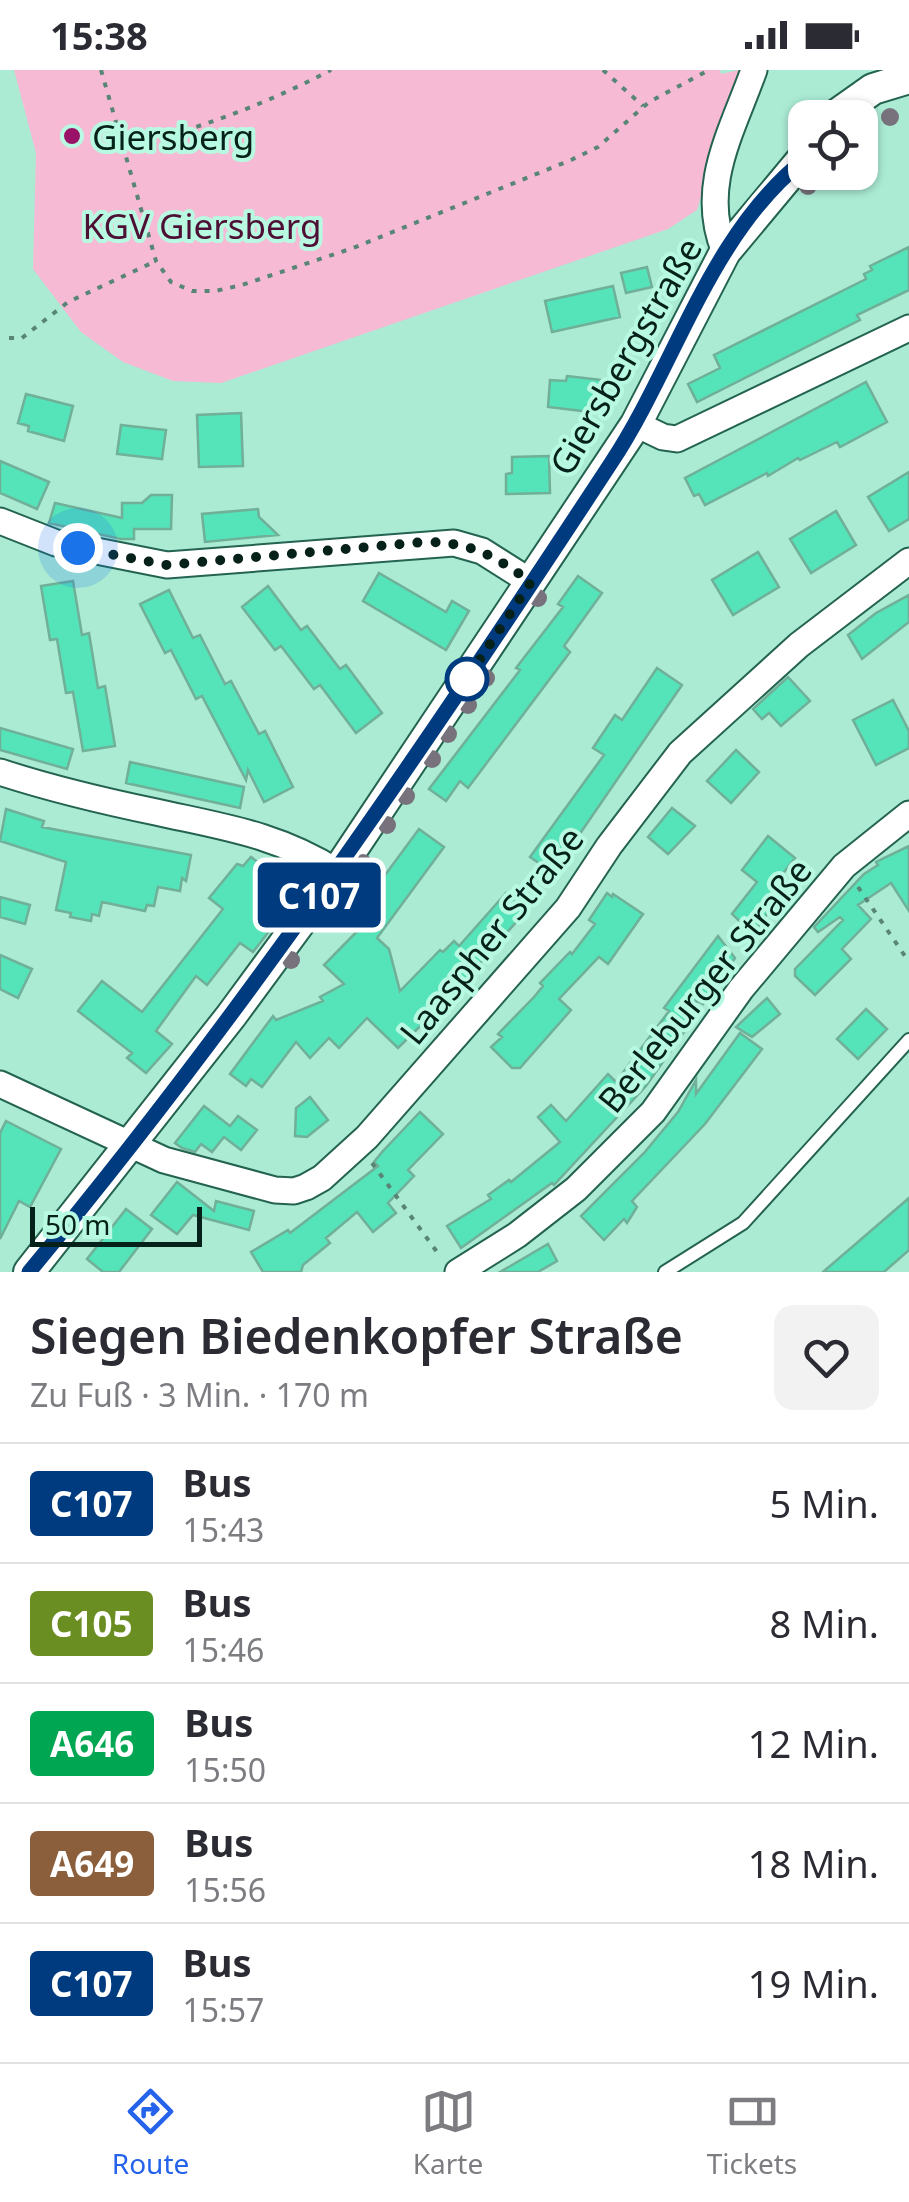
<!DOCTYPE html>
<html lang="de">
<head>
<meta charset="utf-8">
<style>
	body { margin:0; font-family:"Noto Sans",sans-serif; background:#f2f2f3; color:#2b2b33; height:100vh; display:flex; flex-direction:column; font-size:38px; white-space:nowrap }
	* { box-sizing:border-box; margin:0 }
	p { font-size:32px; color:#7c7c81 }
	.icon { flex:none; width:55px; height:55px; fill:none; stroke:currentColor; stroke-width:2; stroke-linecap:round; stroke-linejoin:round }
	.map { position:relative; height:1202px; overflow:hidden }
	.sheet { display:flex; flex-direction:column; background:#fff; flex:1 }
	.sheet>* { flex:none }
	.badge { padding:0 20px; border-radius:8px; font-size:35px; line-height:65px }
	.tools { position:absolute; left:788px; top:30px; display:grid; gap:20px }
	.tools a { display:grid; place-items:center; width:90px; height:90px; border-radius:20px; background:#fff; box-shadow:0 2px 8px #0004; font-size:50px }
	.scale { position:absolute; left:30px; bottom:25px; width:172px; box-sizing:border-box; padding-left:10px; border:5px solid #062119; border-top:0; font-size:28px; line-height:35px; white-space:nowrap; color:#062119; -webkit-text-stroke:8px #b8f9e1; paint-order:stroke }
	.you { position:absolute; width:50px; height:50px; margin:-25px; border:8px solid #fff; border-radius:50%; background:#1a73e8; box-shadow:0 0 0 15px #1a73e833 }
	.map>.badge { position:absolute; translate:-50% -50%; box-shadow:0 0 0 5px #fff }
	.round { display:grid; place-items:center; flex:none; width:105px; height:105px; border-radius:20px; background:#f2f2f3 }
	.summary { display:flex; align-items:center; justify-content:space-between; height:170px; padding:0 30px }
	h1 { font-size:48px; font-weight:600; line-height:75px }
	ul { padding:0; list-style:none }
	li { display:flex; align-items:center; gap:30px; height:120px; padding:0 30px; border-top:2px solid #e1e1e2 }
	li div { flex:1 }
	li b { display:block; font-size:38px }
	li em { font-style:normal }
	li .badge { min-width:110px; font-weight:700; text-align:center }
	.status { display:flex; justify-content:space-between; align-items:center; height:70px; padding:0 50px; background:#fff; direction:ltr }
	.status svg { height:28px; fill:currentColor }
	.tab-bar { display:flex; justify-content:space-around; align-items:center; height:140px; border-top:2px solid #e1e1e2; background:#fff; font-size:28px; color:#7c7c81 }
	.tab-bar a { display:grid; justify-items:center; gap:5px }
	.tab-bar .active { color:#2563eb }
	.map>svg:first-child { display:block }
</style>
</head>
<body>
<div class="status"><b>15:38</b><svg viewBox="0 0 49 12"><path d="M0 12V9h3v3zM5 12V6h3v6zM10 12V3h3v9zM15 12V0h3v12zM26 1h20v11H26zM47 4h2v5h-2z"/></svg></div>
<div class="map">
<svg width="909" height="1202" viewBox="0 0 909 1202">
	<rect width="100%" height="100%" fill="#abebd4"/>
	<path fill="#f6bad5" d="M14 0H720L721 4 739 0 697 140 668 159 221 313 173 311 123 292 81 262 33 199 36 83Z"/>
	<path fill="#55e3b9" stroke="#70af98" stroke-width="2.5" d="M909 177V220L857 245 860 250 697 332 688 314 720 298 714 285 866 209 864 204 872 200 870 196Z
		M647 197 652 217 626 223 621 203Z
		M613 216 620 247 552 262 545 231Z
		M567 306 602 310 599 343 548 337 550 310 566 311Z
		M866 312 887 352 840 377 837 372 800 390 798 388 768 406 767 403 705 435 699 424 694 426 685 408Z
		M26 324 73 336 64 371 28 361 29 356 18 353Z
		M241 343 243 396 199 397 197 345Z
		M121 355 166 360 162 389 117 384Z
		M549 386 550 423 506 424V404L512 403V387Z
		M0 391 49 412 37 439 0 423Z
		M909 402V449L889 461 868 427Z
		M151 425H172L171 459H134V469H121L49 453 55 433 122 448V433H142Z
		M258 439 259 447 278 465 205 472 202 444Z
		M836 441 856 475 811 503 790 469Z
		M758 482 779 517 733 545 712 510Z
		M379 503 446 542 452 531 469 541 446 580 363 531Z
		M578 506 602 523 564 576 570 582 468 718 460 711 446 731 429 719 520 600 516 598 563 537 558 534Z
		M73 511 82 565 89 563 98 618 105 616 115 676 83 681 73 622 66 623 57 569 50 570 41 516Z
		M268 516 301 560 307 556 340 599 346 595 382 643 356 663 320 615 314 619 281 576 275 580 242 537Z
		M169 520 193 568 200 565 225 614 231 611 259 664 265 661 293 717 264 732 248 700 246 710 202 626 196 629 171 580 165 583 140 534Z
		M909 525V552L862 589 848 565 876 543Z
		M657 598 682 615 553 803 530 787 604 685 593 678 615 645 622 650Z
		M788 607 810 631 781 656 769 643 762 649 753 639Z
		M893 630 909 661V678L876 695 853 650Z
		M0 658 73 679 67 699 0 680Z
		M736 680 759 702 731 733 707 711Z
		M130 692 244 717 240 738 126 713Z
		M672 738 695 756 668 784 648 767Z
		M6 739 44 751 42 757 191 785 186 811 182 808 180 821 158 817 154 836 147 835 145 841 102 832 99 846 92 844 91 851 70 847 71 843 56 840 66 792 0 771Z
		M419 759 444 777 377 868 389 879 400 921 440 880 443 882 454 871 459 876 506 823 526 841 450 927 398 978 367 948 339 978 329 968 310 988 296 972 262 1017 251 1009 246 1016 230 1004 273 946 276 950 323 931 320 927 344 914 324 895 374 844 363 835Z
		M768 766 795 788 781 806 789 813 753 864 732 844 757 812 742 800Z
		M909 776V841L891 813 858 835 871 849 842 879 851 889 815 925 795 906V899L843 850 840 847 818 862 814 857 864 804 878 795 876 792Z
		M251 787 293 818 288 837 253 882 240 873 207 915 196 906 156 961 172 974 146 1003 127 988 132 983 78 941 102 911 142 942 223 839 209 828 237 794 243 796Z
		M607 823 612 827 613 824 643 844 608 894 599 887 559 929 571 940 520 998H512L491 977 502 967 498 964 534 927 543 916 540 913 570 882 572 884 595 854 589 850Z
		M0 827 30 835 25 854 0 847Z
		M718 866 735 888 703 934 696 930V945L646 1016 554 1115 552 1113 461 1178 447 1156 491 1129 488 1125 509 1110 511 1112 560 1072 538 1047 551 1035 566 1051 608 1004 616 1012 669 941 664 938Z
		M0 885 32 899 18 928 0 919Z
		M767 928 780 944 752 967 736 957Z
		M866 939 887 959 858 989 837 969Z
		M740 963 762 979 705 1054 632 1131 637 1137 627 1153 624 1149 604 1170 581 1146 644 1083 678 1042 696 1010V1024Z
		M310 1027 328 1050 307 1067 295 1066 296 1038Z
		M204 1036 230 1056 238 1046 257 1060 241 1080 224 1067 212 1082 201 1074 195 1082 182 1078 175 1073Z
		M420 1042 443 1064 408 1100 414 1106 388 1133 396 1143 373 1162 357 1142 326 1168 330 1173 303 1195 301 1202H263L251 1182 288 1160 290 1163 378 1096 374 1092 382 1082Z
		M6 1051 61 1079 30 1137 19 1131 0 1169V1063Z
		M177 1112 214 1141 216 1131 254 1141 249 1160 193 1145 177 1164 151 1145Z
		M909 1128V1180L884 1202H823Z
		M126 1139 152 1159 119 1202H103L87 1189Z
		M548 1174 557 1191 538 1202H500Z"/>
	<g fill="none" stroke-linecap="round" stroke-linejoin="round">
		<g stroke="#246350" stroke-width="16">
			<path id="service" d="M665 1202 743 1153 909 970"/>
		</g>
		<g stroke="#246350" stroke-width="29">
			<path id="minor" d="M725 182C698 117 732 62 754 0
				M636 354 663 367 677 369 909 258
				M0 451 56 473 167 495 454 473 482 481 531 512
				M0 702C52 719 103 731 156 742 223 757 277 764 337 802
				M0 1014 164 1090 275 1120 294 1121 306 1117 322 1108 367 1067 568 838 609 776 680 683 799 575 909 491
				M458 1202 517 1165 576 1119 653 1042 741 919 844 796 909 744"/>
		</g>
		<g stroke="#246350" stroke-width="34">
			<path id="tertiary" d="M832 48 873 19 909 8
				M29 1202 231 946 337 802 636 354 725 182 805 86"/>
		</g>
		<path stroke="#588576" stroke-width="4" stroke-dasharray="5 8" stroke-linecap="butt" d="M101 0 156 191 171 212 192 221H215L242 215 353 178 571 90 598 77 649 32 709 0
			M603 0 643 36
			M121 77C195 61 264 35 331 0
			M9 268H22L68 232 156 191
			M858 817 909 892
			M372 1093 440 1186"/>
		<use href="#service" stroke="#fff" stroke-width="12"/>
		<use href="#minor" stroke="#fff" stroke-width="25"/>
		<use href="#tertiary" stroke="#fff" stroke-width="30"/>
	</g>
	<g fill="#77727b">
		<circle cx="890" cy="47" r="9"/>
		<circle cx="808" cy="116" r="9"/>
		<circle cx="538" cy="528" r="9"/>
		<circle cx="486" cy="608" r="9"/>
		<circle cx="468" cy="635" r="9"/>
		<circle cx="448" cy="664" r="9"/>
		<circle cx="432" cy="689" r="9"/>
		<circle cx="406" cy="726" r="9"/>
		<circle cx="387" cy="755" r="9"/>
		<circle cx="363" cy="793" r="9"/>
		<circle cx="334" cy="833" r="9"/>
		<circle cx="291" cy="890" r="9"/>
	</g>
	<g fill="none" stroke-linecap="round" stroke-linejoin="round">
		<g stroke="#fff" stroke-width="22">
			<path id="line" d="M29 1202C242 946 429 671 611 393 676 295 709 165 805 89"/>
		</g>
		<use href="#line" stroke="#003b80" stroke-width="15"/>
		<path stroke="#062119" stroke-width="10" stroke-dasharray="0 18" d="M78 478 167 495 424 472C471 472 493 485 531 512L467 609"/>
	</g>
	<circle fill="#991266" stroke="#b8f9e1" stroke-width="4" cx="72" cy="66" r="10"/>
	<circle fill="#fff" stroke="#003b80" stroke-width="5" cx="467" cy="609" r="20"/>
	<g text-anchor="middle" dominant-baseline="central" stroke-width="8" stroke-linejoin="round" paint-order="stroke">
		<g font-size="35" fill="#062119" stroke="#b8f9e1" text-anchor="start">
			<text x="92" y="66">Giersberg</text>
		</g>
		<g font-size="35" fill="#4d0f33" stroke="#b8f9e1">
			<text x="202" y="155">KGV Giersberg</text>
		</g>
		<g font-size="35" fill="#062119" stroke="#b8f9e1">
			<text transform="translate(625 286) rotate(-60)">Giersbergstraße</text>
			<text transform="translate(491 865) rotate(-51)">Laaspher Straße</text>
			<text transform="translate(704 915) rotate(-51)">Berleburger Straße</text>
		</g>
	</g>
</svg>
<div class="tools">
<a><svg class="icon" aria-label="locate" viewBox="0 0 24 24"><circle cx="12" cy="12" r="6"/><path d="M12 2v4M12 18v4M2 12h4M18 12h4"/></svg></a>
</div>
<div class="scale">50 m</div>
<div class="you" style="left:78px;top:478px"></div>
<b class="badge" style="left:319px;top:825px;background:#003b80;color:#fff">C107</b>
</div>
<section class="sheet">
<div class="summary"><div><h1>Siegen Biedenkopfer Straße</h1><p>Zu Fuß · 3 Min. · 170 m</p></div><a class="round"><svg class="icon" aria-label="heart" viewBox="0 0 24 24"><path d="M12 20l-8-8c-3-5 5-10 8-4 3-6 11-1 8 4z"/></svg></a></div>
<ul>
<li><span class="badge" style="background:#003b80;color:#fff">C107</span><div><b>Bus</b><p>15:43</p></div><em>5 Min.</em></li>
<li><span class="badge" style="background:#6b8e23;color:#fff">C105</span><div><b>Bus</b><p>15:46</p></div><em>8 Min.</em></li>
<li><span class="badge" style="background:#00a651;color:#fff">A646</span><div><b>Bus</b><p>15:50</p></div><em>12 Min.</em></li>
<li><span class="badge" style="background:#8b5e3c;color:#fff">A649</span><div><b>Bus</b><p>15:56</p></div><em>18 Min.</em></li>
<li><span class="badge" style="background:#003b80;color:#fff">C107</span><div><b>Bus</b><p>15:57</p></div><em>19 Min.</em></li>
</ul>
</section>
<nav class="tab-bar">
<a class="active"><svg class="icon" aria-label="directions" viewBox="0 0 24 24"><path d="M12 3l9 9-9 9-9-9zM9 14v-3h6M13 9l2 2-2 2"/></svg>Route</a>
<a><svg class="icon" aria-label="map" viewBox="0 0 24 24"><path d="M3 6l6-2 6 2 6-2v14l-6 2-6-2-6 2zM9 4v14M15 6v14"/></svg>Karte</a>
<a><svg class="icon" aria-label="tickets" viewBox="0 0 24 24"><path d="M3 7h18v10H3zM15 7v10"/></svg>Tickets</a>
</nav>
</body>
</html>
